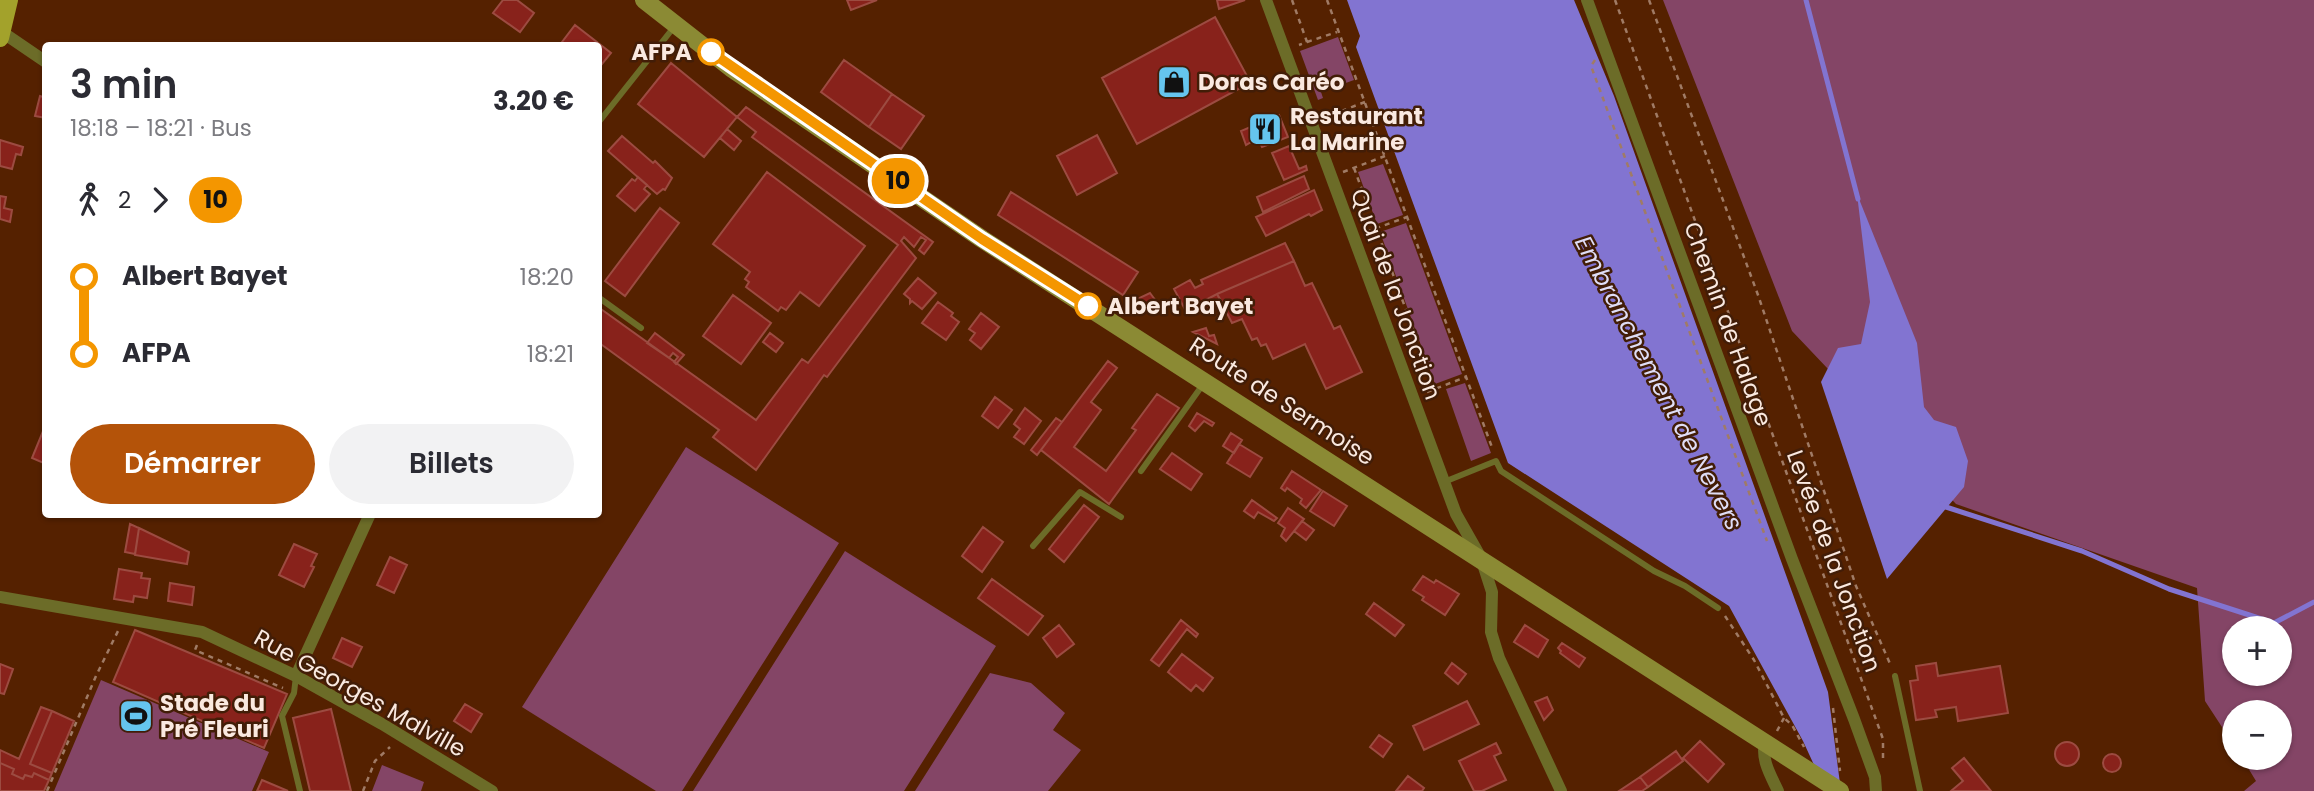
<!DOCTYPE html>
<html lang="fr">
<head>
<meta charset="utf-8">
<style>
	body { margin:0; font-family:Poppins,sans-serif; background:#f2f2f3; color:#2b2b33; height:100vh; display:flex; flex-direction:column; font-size:26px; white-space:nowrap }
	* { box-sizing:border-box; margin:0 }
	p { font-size:23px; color:#7c7c81 }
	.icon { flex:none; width:38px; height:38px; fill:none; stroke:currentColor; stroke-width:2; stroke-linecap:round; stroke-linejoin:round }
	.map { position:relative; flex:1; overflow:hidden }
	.sheet { position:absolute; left:42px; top:42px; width:560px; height:476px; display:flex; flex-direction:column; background:#fff; border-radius:7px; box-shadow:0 2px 5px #0004 }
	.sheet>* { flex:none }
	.badge { padding:0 14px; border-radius:23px; font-size:24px; line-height:46px }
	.fabs { position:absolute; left:2222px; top:616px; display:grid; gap:14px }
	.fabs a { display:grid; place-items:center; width:70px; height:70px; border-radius:50%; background:#fff; box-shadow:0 2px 5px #0004; font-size:35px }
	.map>.badge { position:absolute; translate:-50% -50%; box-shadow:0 0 0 4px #fff }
	.legs { display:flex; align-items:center; gap:10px; height:77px; padding:0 28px; font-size:23px }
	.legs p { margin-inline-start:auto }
	.head { display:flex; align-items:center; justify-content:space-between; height:119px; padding:0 28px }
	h1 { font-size:38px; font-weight:600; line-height:52px }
	.cta { display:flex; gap:14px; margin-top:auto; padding:14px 28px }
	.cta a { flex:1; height:80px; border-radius:42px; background:#b45309; color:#fff; font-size:28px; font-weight:600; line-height:80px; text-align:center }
	.cta a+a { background:#f2f2f3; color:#2b2b33 }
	ul { padding:0 28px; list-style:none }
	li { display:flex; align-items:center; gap:24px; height:77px; font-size:26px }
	li i { display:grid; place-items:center; width:10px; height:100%; margin:0 9px; background:currentColor }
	li i::after { content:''; width:18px; height:18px; margin:-9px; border:5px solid; border-radius:50%; background:#fff }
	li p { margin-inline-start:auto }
	li:first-child i { background:linear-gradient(#0000 50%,currentColor 0) }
	li:last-child i { background:linear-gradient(currentColor 50%,#0000 0) }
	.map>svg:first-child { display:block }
</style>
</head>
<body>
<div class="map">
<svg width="2314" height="791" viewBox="0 0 2314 791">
	<rect width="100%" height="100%" fill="#552100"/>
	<path fill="#844566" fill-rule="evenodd" d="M1663 0H2314V791H2244L2256 781 2242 758H2280V712H2235V747L2205 701 2197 588 1956 504 1792 331ZM2235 628H2280V674H2235Z
		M1338 37 1354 80 1321 92 1323 98 1318 100 1300 51Z
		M1383 164 1403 215 1377 224 1358 172Z
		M1406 223 1462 374 1435 384 1380 232Z
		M1465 383 1491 453 1471 461 1446 389Z
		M686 447 839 543 682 791H656L522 707Z
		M845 551 996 646 904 791H693Z
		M990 673 1031 683 1065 713 1053 730 1081 750 1048 791H915Z
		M101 680 269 752 252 791H54Z
		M382 765 424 782 421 791H372Z"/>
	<path fill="#8274d1" d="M1347 0H1574L1614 96 1828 692 1841 791H1826L1803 741 1729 606 1508 463 1356 47 1360 36Z
		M1857 194 1917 343 1924 407 1934 420 1956 427 1968 461 1964 487 1887 579 1821 382 1838 348 1861 344 1870 302Z"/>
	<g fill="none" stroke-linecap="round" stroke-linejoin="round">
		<path stroke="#8274d1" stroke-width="5" d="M1806 0 1858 199
			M1942 504 1946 507 2082 551 2169 589 2274 623 2314 602"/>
	</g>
	<path fill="#88221b" stroke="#9c4b41" stroke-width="2" d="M503 0H517L534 13 520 32 493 13Z
		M847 0H877L851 10Z
		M1217 0H1245L1219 9Z
		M1215 17 1247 76 1244 86 1137 144 1102 78Z
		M575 25 611 53 598 69V46H559Z
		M844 60 892 94 869 127 821 92Z
		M671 63 737 117 704 157 638 104Z
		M892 94 924 116 901 149 869 127Z
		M40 96 46 98V118L35 116Z
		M746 107 933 242 924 254 919 250 926 240 921 237 914 247 904 237 901 241 916 258 827 377 824 375 756 470 713 437 719 430 598 342V307L756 420 802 359 808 363 898 245 752 137 756 132 737 117Z
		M1279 115 1288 137 1262 147 1258 138 1246 145 1241 131Z
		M727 129 741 141 734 150 720 138Z
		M1097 135 1117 173 1077 195 1057 156Z
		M622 136 653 163 655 161 672 178 665 190 663 189 657 194 608 151Z
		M0 140 23 147 21 155 16 154 12 169 0 166Z
		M1289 146 1299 169 1306 166 1307 170 1284 180 1272 153Z
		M767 172 865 246 819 306 800 292 786 310 781 307 778 311 746 287 749 282 745 279 750 272 713 244Z
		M1304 176 1309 189 1263 212 1257 197Z
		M638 177 647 185 644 189 650 194 635 211 617 196 632 179 635 181Z
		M1314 190 1322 210 1311 216 1309 214 1266 236 1256 217Z
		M1011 192 1138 272 1123 295 998 215Z
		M0 196 6 197 4 208 12 210 10 222 0 219Z
		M660 208 679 223 625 296 605 281Z
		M1285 243 1294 261 1217 294 1200 303 1202 308 1188 315 1174 289 1190 280 1195 288 1203 284 1201 280Z
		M1294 261 1305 286 1312 283 1334 329 1340 326 1362 372 1326 389 1305 344 1273 359 1266 344 1261 346 1257 338 1252 340 1242 319 1232 323 1217 294Z
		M918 278 936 293 922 309 912 301 910 303V299L904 294Z
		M1150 293 1156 301 1150 311 1133 301Z
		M1217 294 1223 304 1205 314 1200 303Z
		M733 295 771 323 741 364 703 336Z
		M938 302 953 313 951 316 959 322 946 340 922 323Z
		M981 313 999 327 981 349 970 340 975 333 969 329Z
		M1206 328 1209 336 1214 335 1217 344 1193 332Z
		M655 333 684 355 676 364 674 362 678 357 673 353 669 358 647 343Z
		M770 333 783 343 776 352 763 342Z
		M1108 361 1117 368 1091 402 1101 410 1074 447 1106 471 1136 430 1132 428 1157 394 1179 408 1109 504 1041 450Z
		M995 397 1012 410 998 428 982 416Z
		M1025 408 1041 421 1024 444 1014 437 1020 429 1014 424Z
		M1197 413 1214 423 1212 426 1204 421 1195 431 1189 426Z
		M1056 418 1062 422 1037 455 1031 450Z
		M46 424V464L32 458Z
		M1231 433 1242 440 1234 453 1223 446Z
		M1239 444 1262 458 1250 477 1227 463Z
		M1172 453 1202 474 1191 490 1160 469Z
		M1292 471 1321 490 1306 508 1300 503 1302 499 1287 488 1285 491 1281 488Z
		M1323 491 1347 506 1334 526 1310 511Z
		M1252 500 1277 518 1274 521 1258 512 1254 518 1244 511Z
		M1084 505 1099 517 1064 562 1049 549Z
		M1288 508 1304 519 1286 541 1281 536 1285 528 1278 523Z
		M1302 521 1314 530 1306 540 1294 531Z
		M130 524 139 528 135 554 125 552Z
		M983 527 1003 542 982 572 962 556Z
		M139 528 189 552 187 564 135 555Z
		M294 544 317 554 311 566 314 567 304 587 279 575Z
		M390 557 407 565 394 593 377 585Z
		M119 569 142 573 141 578 150 579 147 598 134 596 133 602 114 599Z
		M1423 576 1434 583 1436 580 1459 594 1445 615 1422 600 1424 597 1413 590Z
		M992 579 1043 616 1028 635 978 598Z
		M170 583 194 587 192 605 168 601Z
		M1374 603 1404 625 1395 636 1366 614Z
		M1181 620 1198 634 1196 637 1187 629 1159 666 1151 660Z
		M1059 625 1074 644 1057 657 1043 638Z
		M1525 625 1548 640 1538 657 1514 642Z
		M135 630 287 694 264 748 113 682Z
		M342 638 362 647 352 667 333 658Z
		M1562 643 1585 658 1579 667 1560 653 1561 651 1558 648Z
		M1182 654 1213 678 1203 691 1196 685 1191 691 1168 672Z
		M1452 663 1466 674 1458 684 1445 673Z
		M1936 663 1938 676 2000 666 2008 713 1958 721 1956 707 1935 710 1937 717 1916 720 1910 681 1918 680 1916 666Z
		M0 664 13 669 4 694 0 693Z
		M1547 697 1553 710 1544 720 1535 702Z
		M1467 701 1479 724 1424 750 1413 726Z
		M465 704 482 714 471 732 454 721Z
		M41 707 52 711 30 764 52 773 49 780 34 773 32 777 25 775 23 779 12 774 14 769 0 763V750L19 759Z
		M331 709 351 791H310L293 718Z
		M52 711 74 721 52 773 30 764Z
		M1379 735 1392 744 1383 757 1370 747Z
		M1700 741 1724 764 1708 782 1683 758Z
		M2055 754a12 12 0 1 1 24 0a12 12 0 1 1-24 0Z
		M1496 743 1501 753 1494 756 1506 780 1482 791H1474L1459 761Z
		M1676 751 1683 761 1648 787 1640 777Z
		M2103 763a9 9 0 1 1 18 0a9 9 0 1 1-18 0Z
		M1964 758 1991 791H1951L1963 781 1952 768Z
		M0 763 14 769 12 774 23 779 25 775 32 777 34 773 49 780 44 791H0Z
		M1408 776 1424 788 1422 791H1396Z
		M1640 777 1648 787 1642 791H1619Z
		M262 780 288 791H257Z"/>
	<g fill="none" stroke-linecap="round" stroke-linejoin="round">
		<path stroke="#a07b65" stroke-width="2.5" stroke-dasharray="5 5" stroke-linecap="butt" d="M1292 0 1307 42 1299 45
			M1327 0 1493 450
			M1615 0 1883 739V758
			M1649 0 1758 295 1856 586 1891 666
			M1307 42 1337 32
			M1595 60 1591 66 1767 541
			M1323 118 1365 102
			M1354 168 1435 389
			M1343 172 1385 156
			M1366 232 1407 217
			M1427 392 1466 377
			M1725 616 1754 660 1784 718 1792 725 1804 747
			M197 645 195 650 283 688
			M1833 708 1840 771
			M1777 731 1784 718
			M47 791 96 676 118 631
			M363 791 375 761 390 747"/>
		<path stroke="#6c6c28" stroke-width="6" d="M598 123 674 27
			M598 297 641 328
			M1141 471 1204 383
			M1444 482 1496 461 1501 471 1654 571 1685 586 1718 608
			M1033 546 1080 492 1121 517
			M296 676 294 693 282 716 300 791
			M1895 676 1920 791"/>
		<path stroke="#6c6c28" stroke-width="12" d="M1266 0 1456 514 1481 558 1492 592 1491 632 1499 658 1561 791
			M1587 0 1792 559 1854 719 1875 777 1876 791
			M2 32 46 62
			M0 597 202 632 296 676 382 724 492 791
			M296 676 370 514
			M1765 741C1761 760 1770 774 1778 791"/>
		<path stroke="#8b8a34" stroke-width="18" d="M644 0 731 68 982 239 1840 791"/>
		<path stroke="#a3a22b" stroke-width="18" d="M0 38 9 0"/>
	</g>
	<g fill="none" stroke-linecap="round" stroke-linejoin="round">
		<g stroke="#fff" stroke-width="16">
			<path id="line-1" d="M711 52 982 239 1088 306"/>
		</g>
		<use href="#line-1" stroke="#f49600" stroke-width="10"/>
	</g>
	<defs>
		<g id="shop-square" transform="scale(1.75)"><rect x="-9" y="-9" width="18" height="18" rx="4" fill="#65c5ee" stroke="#421d07"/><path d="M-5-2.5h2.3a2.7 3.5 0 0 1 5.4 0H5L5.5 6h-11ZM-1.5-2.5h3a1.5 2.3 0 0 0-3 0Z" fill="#111"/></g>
		<g id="restaurant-square" transform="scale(1.75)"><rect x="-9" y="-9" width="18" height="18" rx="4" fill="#65c5ee" stroke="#421d07"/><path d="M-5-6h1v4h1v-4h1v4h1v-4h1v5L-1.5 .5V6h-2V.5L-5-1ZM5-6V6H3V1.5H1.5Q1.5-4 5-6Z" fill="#111"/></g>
		<g id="stadium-square" transform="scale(1.75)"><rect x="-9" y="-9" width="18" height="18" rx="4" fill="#65c5ee" stroke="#421d07"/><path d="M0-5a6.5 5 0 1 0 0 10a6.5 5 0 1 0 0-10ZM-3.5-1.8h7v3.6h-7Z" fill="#111"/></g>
	</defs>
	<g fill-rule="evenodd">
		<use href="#shop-square" x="1174" y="82"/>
		<use href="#restaurant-square" x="1265" y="129"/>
		<use href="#stadium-square" x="136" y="716"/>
	</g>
	<g fill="#fff" stroke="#f49600" stroke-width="3.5">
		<circle cx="711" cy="52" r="12"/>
		<circle cx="1088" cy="306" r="12"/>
	</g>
	<g text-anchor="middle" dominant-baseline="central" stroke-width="5" stroke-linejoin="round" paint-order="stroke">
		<g font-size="23" font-weight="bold" fill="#fae9e0" stroke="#421d07" text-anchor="end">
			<text x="692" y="52">AFPA</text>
			<text x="1107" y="306" text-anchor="start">Albert Bayet</text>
		</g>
		<g font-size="23" font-weight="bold" fill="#fae9e0" stroke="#421d07" text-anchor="start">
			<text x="1198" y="82">Doras Caréo</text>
			<text x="1290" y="116">Restaurant<tspan x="1290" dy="26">La Marine</tspan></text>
			<text x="160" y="703">Stade du<tspan x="160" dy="26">Pré Fleuri</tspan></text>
		</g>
		<g font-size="23" fill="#fae9e0" stroke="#421d07">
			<text transform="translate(1396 294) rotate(70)">Quai de la Jonction</text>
			<text transform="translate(1728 324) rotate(70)">Chemin de Halage</text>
			<text transform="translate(1282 401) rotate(33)">Route de Sermoise</text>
			<text transform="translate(1834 561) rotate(70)">Levée de la Jonction</text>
			<text transform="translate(360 693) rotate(29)">Rue Georges Malville</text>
		</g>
		<g font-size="24" font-style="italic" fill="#dfddf6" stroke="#421d07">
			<text transform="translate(1659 383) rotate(62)">Embranchement de Nevers</text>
		</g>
	</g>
</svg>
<div class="fabs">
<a>+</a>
<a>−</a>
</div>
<b class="badge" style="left:898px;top:181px;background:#f49600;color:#111">10</b>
<section class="sheet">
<div class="head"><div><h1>3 min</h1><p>18:18 – 18:21 · Bus</p></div><b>3.20 €</b></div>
<div class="legs"><svg class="icon" aria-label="walk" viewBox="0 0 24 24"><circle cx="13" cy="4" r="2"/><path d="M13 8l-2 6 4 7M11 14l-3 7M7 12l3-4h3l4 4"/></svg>2<svg class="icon" aria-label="forward" viewBox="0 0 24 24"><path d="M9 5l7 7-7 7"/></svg><b class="badge" style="background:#f49600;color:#111">10</b></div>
<ul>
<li><i style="color:#f49600"></i><b>Albert Bayet</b><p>18:20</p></li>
<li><i style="color:#f49600"></i><b>AFPA</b><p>18:21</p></li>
</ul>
<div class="cta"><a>Démarrer</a><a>Billets</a></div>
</section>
</div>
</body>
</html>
